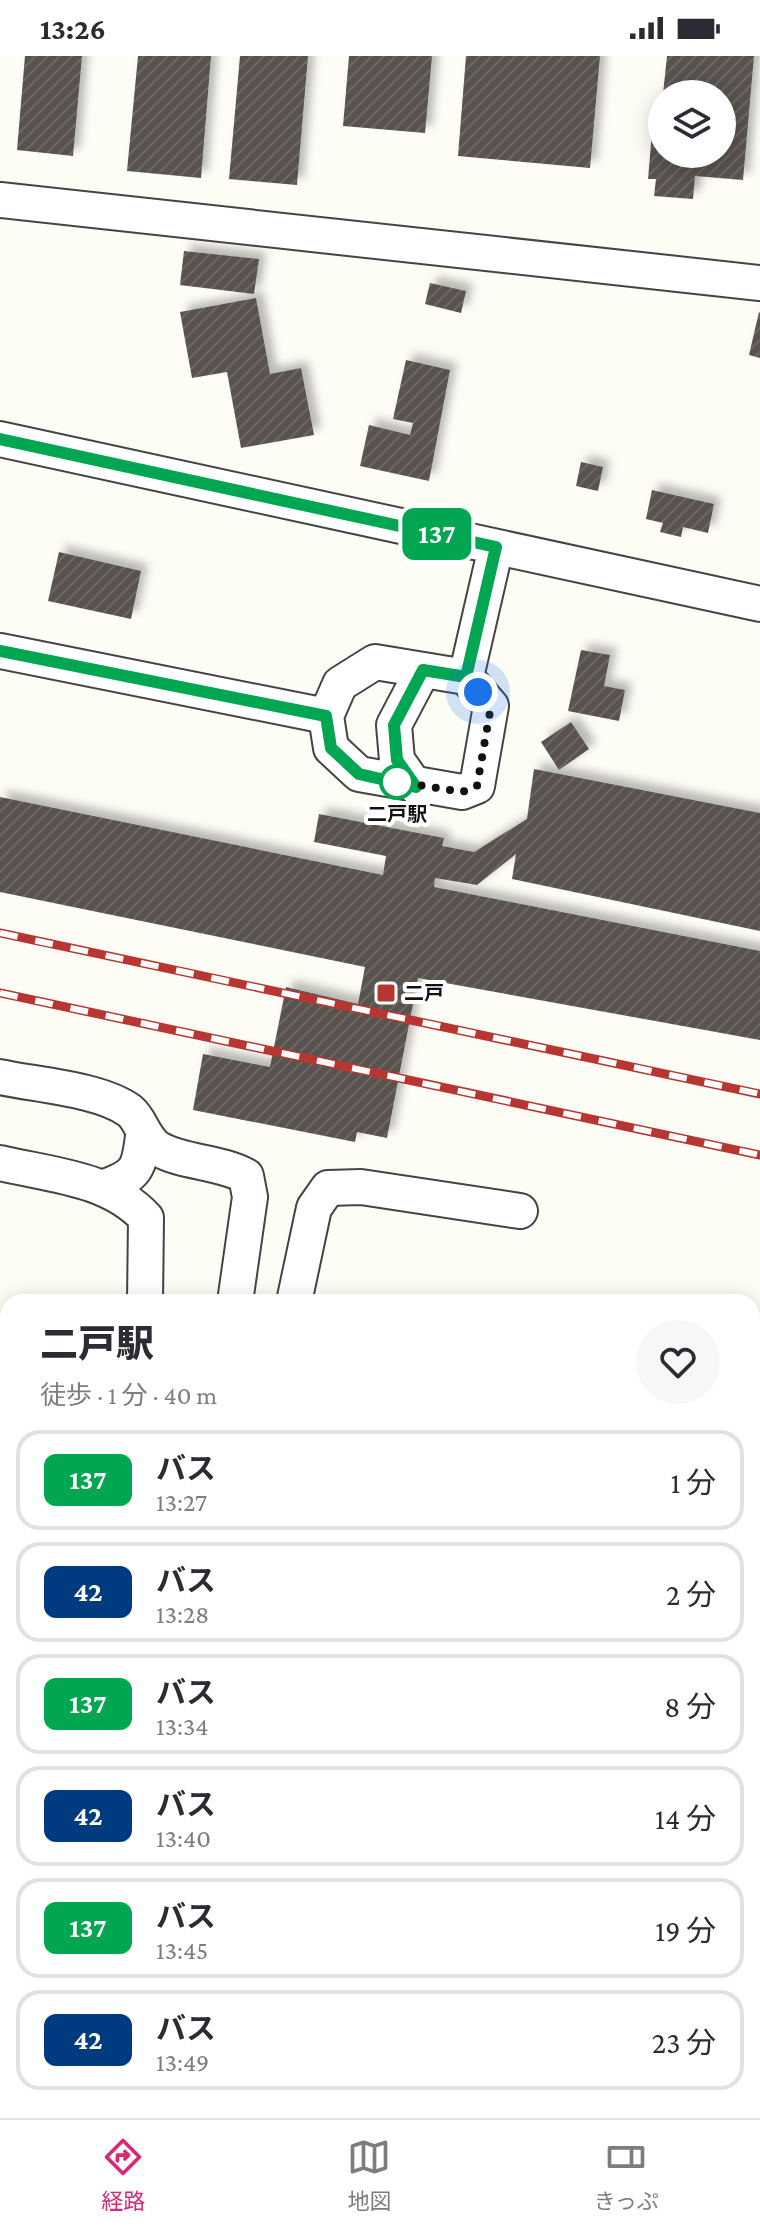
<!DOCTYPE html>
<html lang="ja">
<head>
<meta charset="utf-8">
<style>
	body { margin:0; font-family:"Crimson Pro","Noto Sans JP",serif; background:#f7f7f7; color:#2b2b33; height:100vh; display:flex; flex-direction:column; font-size:30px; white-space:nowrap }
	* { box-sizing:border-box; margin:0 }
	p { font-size:26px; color:#7c7c81 }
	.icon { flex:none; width:44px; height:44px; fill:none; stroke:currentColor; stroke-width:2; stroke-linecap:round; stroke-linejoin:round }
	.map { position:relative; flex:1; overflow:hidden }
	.details { position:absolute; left:0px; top:1238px; width:760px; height:824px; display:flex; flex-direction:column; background:#fff; border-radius:24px 24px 0 0; box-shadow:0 4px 20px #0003 }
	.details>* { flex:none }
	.badge { padding:0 16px; border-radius:12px; font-size:28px; line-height:52px }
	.fabs { position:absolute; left:648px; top:24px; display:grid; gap:16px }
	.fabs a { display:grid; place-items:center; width:88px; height:88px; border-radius:50%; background:#fff; box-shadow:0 4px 20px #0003; font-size:40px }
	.you { position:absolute; width:40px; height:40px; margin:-20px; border:6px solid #fff; border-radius:50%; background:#1a73e8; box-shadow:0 0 0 12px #1a73e833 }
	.map>.badge { position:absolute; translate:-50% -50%; box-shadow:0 0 0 4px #fff }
	.round { display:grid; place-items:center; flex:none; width:84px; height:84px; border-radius:42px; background:#f7f7f7 }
	.summary { display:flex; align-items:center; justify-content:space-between; height:136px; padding:0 40px }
	h1 { font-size:38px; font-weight:800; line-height:60px }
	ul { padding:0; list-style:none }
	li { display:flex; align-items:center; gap:24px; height:100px; margin:0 16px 12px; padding:0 24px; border:4px solid #e1e1e2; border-radius:24px }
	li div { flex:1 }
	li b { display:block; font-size:30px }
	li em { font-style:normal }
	li .badge { min-width:88px; font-weight:700; text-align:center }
	.status { display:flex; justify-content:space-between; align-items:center; height:56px; padding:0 40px; background:#fff; direction:ltr }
	.status svg { height:22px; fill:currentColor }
	.tab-bar { display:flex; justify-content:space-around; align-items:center; height:112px; border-top:2px solid #e1e1e2; background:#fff; font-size:22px; color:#7c7c81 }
	.tab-bar a { display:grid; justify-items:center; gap:4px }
	.tab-bar .current { color:#db2777 }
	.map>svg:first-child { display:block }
</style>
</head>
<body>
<div class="status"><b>13:26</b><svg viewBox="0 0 49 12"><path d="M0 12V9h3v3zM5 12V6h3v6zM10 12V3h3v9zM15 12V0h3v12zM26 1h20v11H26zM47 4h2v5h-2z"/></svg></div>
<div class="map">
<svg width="760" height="2062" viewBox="0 0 760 2062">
	<defs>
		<pattern id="building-hatch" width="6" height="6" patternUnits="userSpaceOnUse" patternTransform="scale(2)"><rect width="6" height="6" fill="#59534e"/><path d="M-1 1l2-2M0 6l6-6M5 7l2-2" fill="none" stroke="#6c6763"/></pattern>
		<filter id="shadow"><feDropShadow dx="7" dy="-7" stdDeviation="4" flood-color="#0004"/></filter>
	</defs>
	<rect width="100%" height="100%" fill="#fefdf5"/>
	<path fill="url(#building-hatch)" filter="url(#shadow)" d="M25 0H82L73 100 17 94Z
		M138 0H211L201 122 127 115Z
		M240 0H308L297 129 229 123Z
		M349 0H432L425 77 343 70Z
		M466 0H600L590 112 458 100Z
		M667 0H754L743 124 695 120 693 143 654 140 656 123H648L653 65H662V98H722V38H663Z
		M184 195 259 203 254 238 180 229Z
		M430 227 466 235 461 257 425 248Z
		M256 242 270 318 301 312 314 379 241 392 227 316 192 322 180 256Z
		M759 256 760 257V302L749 299Z
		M406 304 450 314 429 425 360 410 369 369 410 379 413 367 393 363Z
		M581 406 603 411 598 435 576 430Z
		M652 434 714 448 708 477 683 471 681 481 660 476 663 467 646 463Z
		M59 496 141 515 131 563 48 545Z
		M581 594 610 599 604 630 625 634 619 665 568 655Z
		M571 666 589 693 559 714 541 686Z
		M534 713 760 757V875L512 823 516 798 477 829 435 822 434 831 760 895V984L418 922 387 1082 357 1076 355 1086 193 1054 203 998 270 1011 286 931 358 948 365 911 0 836V741L383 819 386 800 314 786 319 758 444 782 442 790 474 796 527 763Z
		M161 2054H215L233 2062H157Z"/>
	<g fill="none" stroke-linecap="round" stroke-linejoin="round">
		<g stroke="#444" stroke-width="38">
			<path id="minor" d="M0 144 760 227
				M0 383 760 548
				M0 595 326 660
				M466 621 375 606 340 628 326 660 331 692 359 718 462 736 477 730 491 650 466 621 496 491
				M416 731 397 704 394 669 423 614
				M0 1021C37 1029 100 1033 130 1055 142 1065 143 1083 159 1093 183 1107 218 1105 246 1120L250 1141 235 1246
				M0 1107C51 1119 109 1122 146 1162L145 1246
				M105 1131C137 1119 139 1113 143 1080
				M294 1246 314 1152 328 1132 361 1131 520 1155
				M0 1298 8 1299
				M752 1475 760 1477
				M0 1745 8 1747
				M752 1758H760
				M307 2054 326 2062"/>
		</g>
		<g stroke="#222" stroke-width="48">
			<path id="major" d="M279 2062 282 2054"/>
		</g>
		<use href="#minor" stroke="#fff" stroke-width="34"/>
		<use href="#major" stroke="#efdb74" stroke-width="44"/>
		<g stroke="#b83631" stroke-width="9">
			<path id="rail" d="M0 877 760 1038
				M0 937 760 1099"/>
		</g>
		<use href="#rail" stroke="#fff" stroke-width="6" stroke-dasharray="18" stroke-linecap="butt"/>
	</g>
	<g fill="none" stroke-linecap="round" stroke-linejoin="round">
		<g stroke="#fff" stroke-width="18">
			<path id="line" d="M0 383 496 491 466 621 423 614 394 669 397 704 416 731 359 718 331 692 326 660 0 595"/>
		</g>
		<use href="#line" stroke="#00a651" stroke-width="12"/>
		<path stroke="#111" stroke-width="8" stroke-dasharray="0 14.4" d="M397 726 388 724 462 736 477 730 491 650 478 636"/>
	</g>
	<circle fill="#fff" stroke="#00a651" stroke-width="4" cx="397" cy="726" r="16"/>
	<rect fill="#b83631" stroke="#fff" stroke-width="3" x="376" y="927" width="20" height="20" rx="4"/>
	<g text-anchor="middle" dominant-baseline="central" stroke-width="8" stroke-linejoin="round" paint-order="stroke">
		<g font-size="20" font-weight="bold" fill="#111" stroke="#fff">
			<text x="397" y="758">二戸駅</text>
		</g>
		<g font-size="20" font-weight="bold" fill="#111" stroke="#fff" text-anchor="start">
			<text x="404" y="937">二戸</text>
		</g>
	</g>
</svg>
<div class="fabs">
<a><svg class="icon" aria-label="layers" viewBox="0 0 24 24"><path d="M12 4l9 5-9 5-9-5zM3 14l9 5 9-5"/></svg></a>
</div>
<div class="you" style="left:478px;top:636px"></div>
<b class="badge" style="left:437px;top:478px;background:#00a651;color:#fff">137</b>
<section class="details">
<div class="summary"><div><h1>二戸駅</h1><p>徒歩 · 1 分 · 40 m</p></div><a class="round"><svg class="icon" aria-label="heart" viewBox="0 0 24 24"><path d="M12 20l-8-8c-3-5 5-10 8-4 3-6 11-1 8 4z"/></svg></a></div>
<ul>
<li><span class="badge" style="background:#00a651;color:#fff">137</span><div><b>バス</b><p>13:27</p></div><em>1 分</em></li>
<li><span class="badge" style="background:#003b80;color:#fff">42</span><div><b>バス</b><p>13:28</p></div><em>2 分</em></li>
<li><span class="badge" style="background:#00a651;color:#fff">137</span><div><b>バス</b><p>13:34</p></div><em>8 分</em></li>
<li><span class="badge" style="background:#003b80;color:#fff">42</span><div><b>バス</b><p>13:40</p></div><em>14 分</em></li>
<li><span class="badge" style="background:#00a651;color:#fff">137</span><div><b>バス</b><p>13:45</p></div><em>19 分</em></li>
<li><span class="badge" style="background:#003b80;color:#fff">42</span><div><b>バス</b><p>13:49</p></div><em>23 分</em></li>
</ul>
</section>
</div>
<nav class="tab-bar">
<a class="current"><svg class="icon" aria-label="directions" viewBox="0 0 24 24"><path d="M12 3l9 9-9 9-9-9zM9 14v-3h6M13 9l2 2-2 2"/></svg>経路</a>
<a><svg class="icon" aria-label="map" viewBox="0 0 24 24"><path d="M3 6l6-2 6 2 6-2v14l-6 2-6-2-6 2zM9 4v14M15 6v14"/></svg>地図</a>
<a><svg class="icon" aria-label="tickets" viewBox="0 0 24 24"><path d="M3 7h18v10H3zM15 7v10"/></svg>きっぷ</a>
</nav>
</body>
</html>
